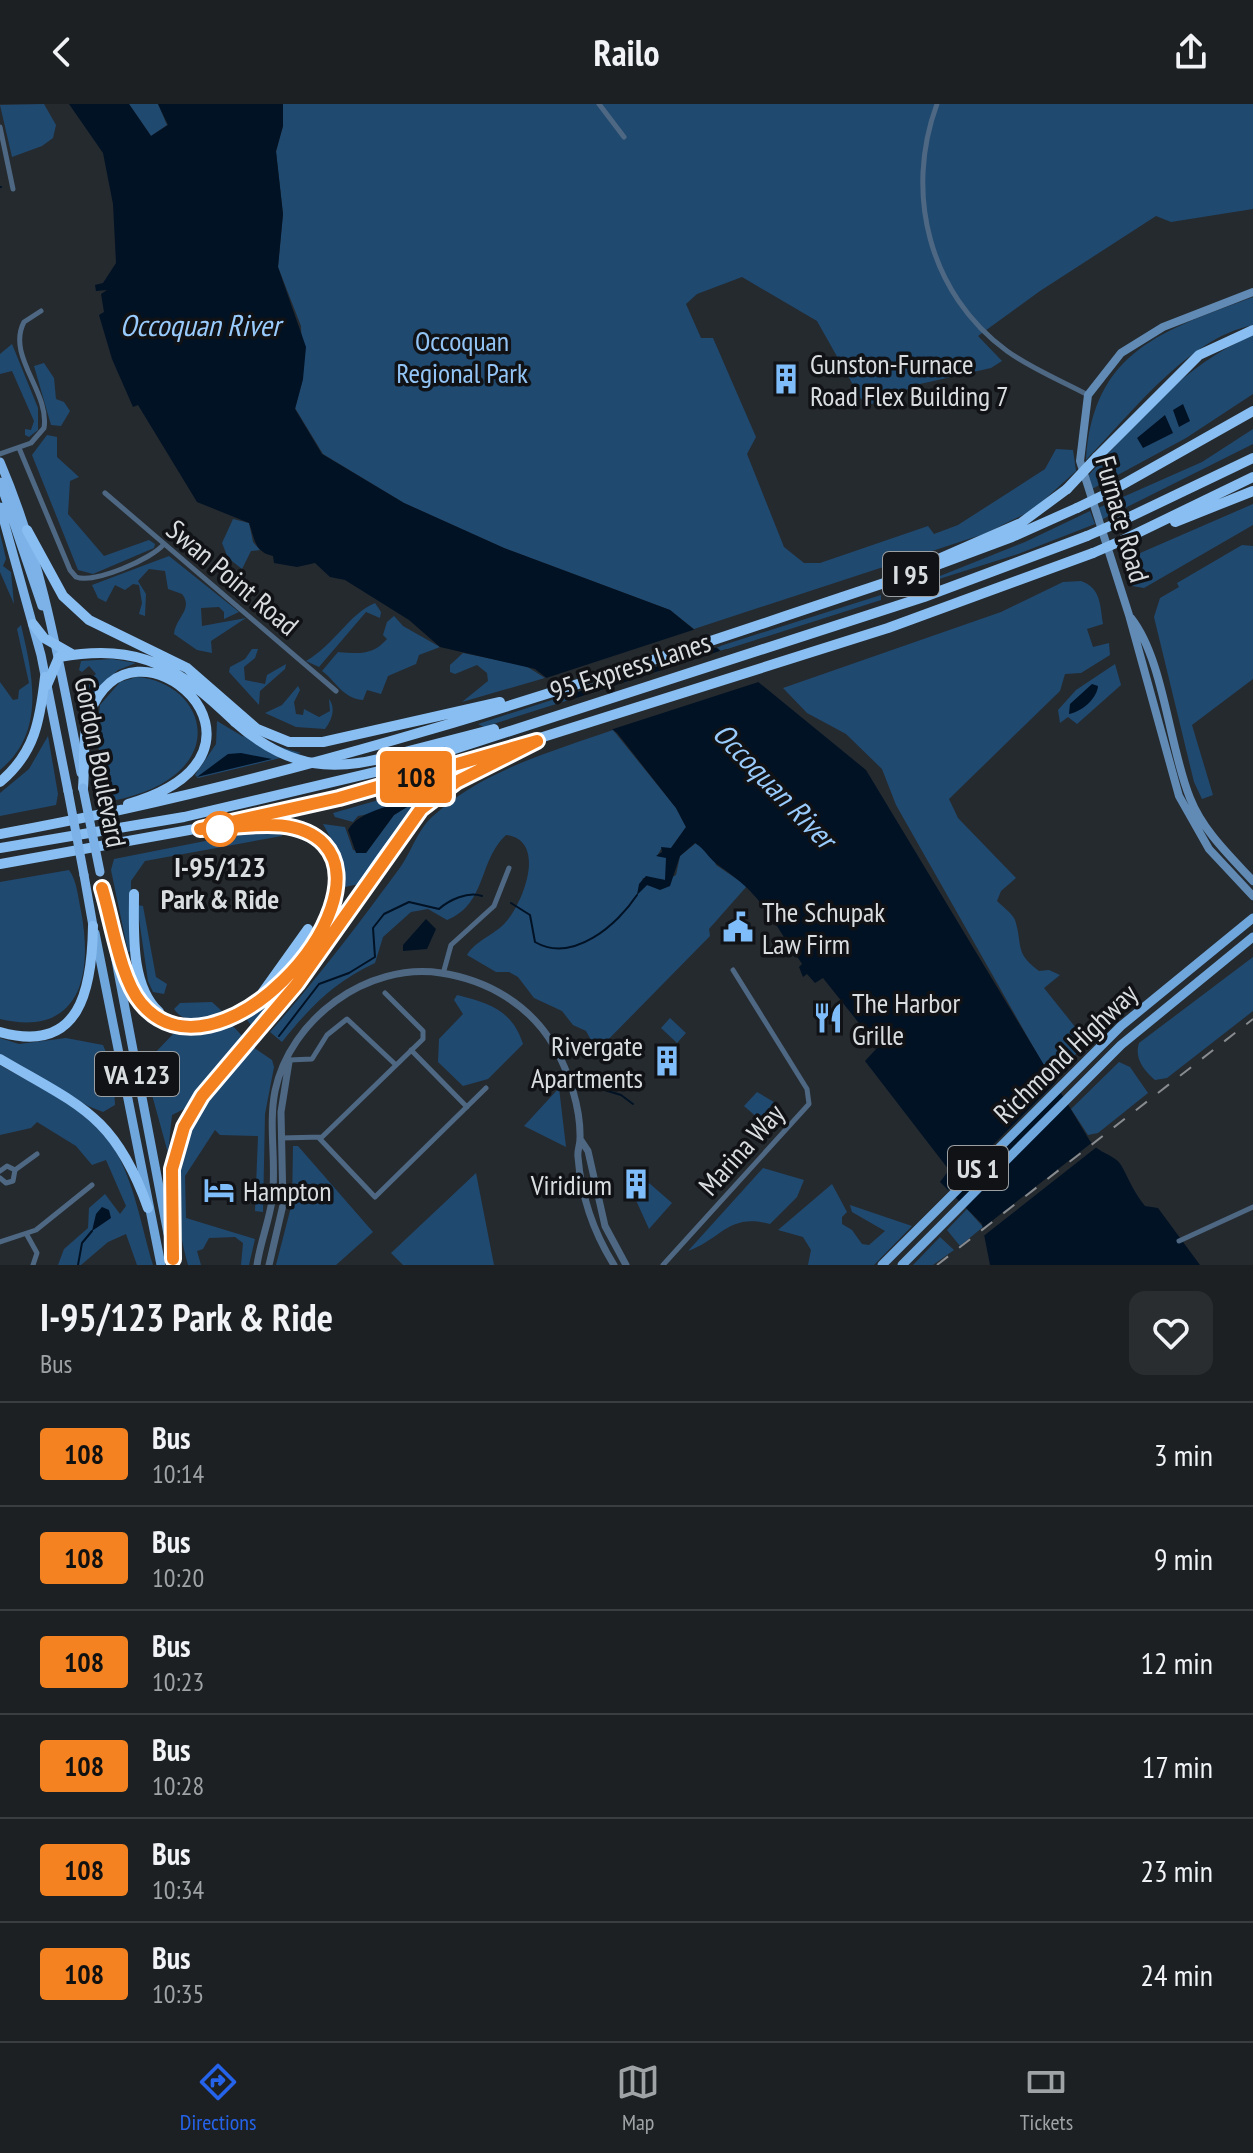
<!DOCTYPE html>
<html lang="en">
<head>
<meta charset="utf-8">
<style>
	body { margin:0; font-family:"PT Sans Narrow",sans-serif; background:#292d30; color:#f1f3f6; height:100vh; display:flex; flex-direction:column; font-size:30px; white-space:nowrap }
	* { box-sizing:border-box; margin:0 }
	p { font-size:26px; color:#a0a3a6 }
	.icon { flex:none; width:44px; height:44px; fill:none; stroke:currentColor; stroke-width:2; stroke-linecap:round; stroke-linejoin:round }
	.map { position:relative; height:1161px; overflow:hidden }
	.details { display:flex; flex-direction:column; background:#1c2023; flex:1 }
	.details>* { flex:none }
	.badge { padding:0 16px; border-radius:6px; font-size:28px; line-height:52px }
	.map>.badge { position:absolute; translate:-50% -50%; box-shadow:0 0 0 4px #fff }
	.round { display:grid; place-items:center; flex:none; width:84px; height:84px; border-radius:16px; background:#292d30 }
	.head { display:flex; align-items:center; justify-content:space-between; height:136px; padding:0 40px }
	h1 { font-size:38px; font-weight:700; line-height:60px }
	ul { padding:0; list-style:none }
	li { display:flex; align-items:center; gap:24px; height:104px; padding:0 40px; border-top:2px solid #3a3e41 }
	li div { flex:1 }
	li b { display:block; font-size:30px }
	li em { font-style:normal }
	li .badge { min-width:88px; font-weight:700; text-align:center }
	header { display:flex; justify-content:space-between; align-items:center; height:104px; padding:0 40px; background:#1c2023; font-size:36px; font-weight:700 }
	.tabs { display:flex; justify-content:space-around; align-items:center; height:112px; border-top:2px solid #3a3e41; background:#1c2023; font-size:22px; color:#a0a3a6 }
	.tabs a { display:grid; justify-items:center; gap:4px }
	.tabs .selected { color:#2563eb }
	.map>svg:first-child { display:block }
</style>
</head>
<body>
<header><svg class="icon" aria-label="back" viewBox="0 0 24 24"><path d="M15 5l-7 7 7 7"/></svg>Railo<svg class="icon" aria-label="share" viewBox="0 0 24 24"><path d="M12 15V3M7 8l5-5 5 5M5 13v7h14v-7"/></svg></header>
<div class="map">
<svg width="1253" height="1161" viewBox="0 0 1253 1161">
	<rect width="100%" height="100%" fill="#252a2f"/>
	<path fill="#20496f" d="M44 0 56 21 53 34 42 42 12 53 0 1Z
		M129 0H158L167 21 151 32Z
		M283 0H1253V105L1171 118 1156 112 1040 187 978 232 1002 257 991 264 920 280 872 300 861 295 817 217 742 173 697 190 686 200 701 234H713L756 333 747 350 784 443 804 459H820L928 422 934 430 958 421 1045 365 1056 345 1073 346 1076 367 1033 406 984 430 694 525 670 506 504 444 404 399 323 350 295 304 303 275 301 222 278 163 283 110 276 48 283 22Z
		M1253 193V221C1188 234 1131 310 1086 356 1093 246 1163 227 1253 193Z
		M1253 231V290L1186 334 1092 385 1088 372C1138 317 1183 261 1253 231Z
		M12 240 38 304V326L29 333 25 331V325L31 326 34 317 12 267 0 270V250Z
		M44 259 54 274 56 295 64 298 70 307 61 322 51 321 34 262Z
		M1253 325V340L1101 416 1098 404 1202 358Z
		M47 331 57 333V353L79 373 70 377 68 410 104 452 149 436 155 440 154 444 93 470 78 466 32 351Z
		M1253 400V421L1144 484 1132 482 1124 456Z
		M1090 407 1095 420 1018 450 920 481 921 486 895 490 1025 438Z
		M233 415 249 419 253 438 260 446 251 447 242 465 228 454 222 439Z
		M0 429 6 455 3 462 11 468 14 500 0 468Z
		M1242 441 1253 442V575L1192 621 1213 691 1202 695 1194 678 1154 513 1160 494 1179 483 1177 479Z
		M169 452 239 508 224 515V508L219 503 201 504 202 522 246 514 211 537 212 549 197 546 174 530C175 514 194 505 182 490L168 485 165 467 149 465 138 477 146 490 145 512 139 510 142 499 139 481 133 480 125 486 115 481 106 498 98 494 92 481Z
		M1081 477C1101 484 1100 501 1103 520L1087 525 1093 543 1109 539 1110 551 1081 569 1065 570 1060 587 949 695 958 714 1016 774 1001 787 997 797C1003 803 1012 809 1015 816 1023 841 1014 849 1039 867L1049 866 1060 871 1044 884 1084 934C1079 954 1062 965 1043 960L896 701 882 665 846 630 807 609 783 584 1001 508 1063 478Z
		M881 491V496L721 547 717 543Z
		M375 499 381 508 380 514 366 508 319 563 306 557C333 542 350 509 375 499Z
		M394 512 403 522 440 543 419 551 416 560 388 572 381 590 367 586 363 596C342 594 337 578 322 567L338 548C360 550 373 551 387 535L383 531 387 518Z
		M21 521C33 572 46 628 0 666V578L13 596 18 595 19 586 29 579 17 525Z
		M252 545H258L255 554 244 563 245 576 265 580 267 571 286 560 285 565 260 587 259 601 229 568 230 563 245 555Z
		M463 549 526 562 545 574 462 598 488 577 487 569 477 561 455 570 450 568V561Z
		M112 555 136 559 118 566 93 590 86 589V578L96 570 89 562 82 568 79 566 81 557Z
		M1115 560 1121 581 1077 620 1068 613 1060 619 1058 606 1076 586Z
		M137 573C190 577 221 632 176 670 158 685 130 694 107 698L103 697 97 625 100 601 120 578Z
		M298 582 300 586 294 598 296 610 303 611 304 605 319 613 330 607 329 595C336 604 332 616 325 625L296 623 265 609 282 601Z
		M567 591 572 595 484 623 478 620Z
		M217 617 242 632 301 649 198 674 195 671 216 640Z
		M613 626 676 704 686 723 671 744 661 745 657 752 666 753V776L643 774 637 790 647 781 655 782 676 771 680 752 696 739 711 750 716 761 747 782 709 825 710 832 597 947 586 927 573 921 562 907 534 894 518 873 509 868H496L467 851C475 837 494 831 505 819 523 800 548 736 506 731 478 757 487 800 447 816L428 805 411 808 383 833 375 859C334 878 310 903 282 938L270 928C316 876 358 821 399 765 411 749 418 725 432 713 481 667 550 648 613 626Z
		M48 632 58 690 56 701 0 712V689L29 665Z
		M435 680 399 721 359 780 345 783 336 744 323 720 345 723 353 746 366 749 394 711 407 703 358 712 353 718 335 713 333 709Z
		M272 727 281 728 282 732 145 757 131 777V847L128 848 111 766 114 755 251 728Z
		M69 766C77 777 78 793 81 807 93 870 81 934 0 915V778Z
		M137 801 143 802 156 873 167 880 164 890 153 888 148 877Z
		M1253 853V907L1167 974 1155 976C1144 966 1134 955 1139 939Z
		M457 891C489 899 512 906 523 940L488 975 463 982 438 958 439 935 463 910 454 896Z
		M212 898 224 909C208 916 185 922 174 905L180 899Z
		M267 899 269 904 253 924 245 913Z
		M670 914 686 929 677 939 661 924Z
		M231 920 245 935 188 1003 172 1011 168 1049 146 969 152 952 174 929 209 927Z
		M0 934 19 940 66 934 103 941 113 965 115 1001 103 1008 88 1002 0 950Z
		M253 943 272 956 274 963 265 1010 263 1108 255 1107 258 1032 220 1031 215 1026 185 1072 186 1114 255 1135 249 1161H241L243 1139 235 1133 209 1134 203 1145 197 1147 201 1161H188C168 1091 176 1024 226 969 235 960 243 948 253 943Z
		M1119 958 1130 963 1148 989 1098 1029 1088 1031 1071 1005Z
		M0 961C37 983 92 1005 114 1044 135 1080 141 1122 153 1161H137L126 1130 108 1138 81 1161H58L64 1145 88 1124 89 1104 105 1090 120 1110 126 1102 106 1056 92 1061 76 1042 37 1018 31 1024 0 1031Z
		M559 984 566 1043 524 1022Z
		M757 988 774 998 760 1016 744 1002Z
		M293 1042H298L373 1128 336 1161H276L292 1099Z
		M763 1064 804 1076 797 1093 770 1120C728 1109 722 1135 688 1147Z
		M476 1069 494 1161H403L391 1149Z
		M649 1079 672 1099 649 1125 635 1094Z
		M832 1080 847 1108 842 1113V1120L852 1126 862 1140 869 1141 885 1127 852 1108 850 1101 912 1122 874 1161H808L811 1146 803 1133 778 1126Z
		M967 1105 983 1123 960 1142 947 1126Z
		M940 1133 954 1146 933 1161H913Z"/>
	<path fill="#011225" d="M69 0H129L151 32 168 21 158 0H283V22L276 47 283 110 278 163 306 243 303 275 295 305 322 350 404 399 504 444 670 506 866 666 1090 1037C1099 1050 1114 1050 1121 1061 1129 1075 1134 1089 1145 1102L1158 1104 1200 1161H990L982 1120 940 1078 949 1066 865 957 878 943 823 874 815 879 807 870 803 873 799 863 802 860 789 840 781 846 778 842 786 836C762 799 754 786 718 761 710 756 705 745 695 739L680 752 670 782 660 786 647 781 637 791 639 780 646 772 665 776 666 754 656 752 662 748 661 743 671 744 686 723 676 704 617 629 535 565 440 543 409 516 345 476 330 473 315 459 297 463 274 459 273 452C254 448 255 435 249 419L197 398 138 301 133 303 112 255 99 211 104 208 101 190 107 186 96 187 95 181 103 179 116 159 113 100 103 49Z
		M1183 300 1190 317 1179 323 1173 306Z
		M1165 311 1173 329 1143 344 1137 334Z
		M1092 580 1098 582C1097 595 1081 608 1069 610L1070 600Z
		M241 649 272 655 197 673 228 650Z
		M401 698 407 703 394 711 366 749H356L348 726C358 709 383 704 401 698Z
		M426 815 436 825 427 845 403 847V841Z
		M102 1103 109 1106 111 1114 92 1127 96 1110Z"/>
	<path fill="#252a2f" d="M699 524 721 542 562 593 540 576Z
		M726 545 765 576 607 627 567 597Z
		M1057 977 1063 986 953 1096 945 1089Z
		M1094 1037 1098 1042 981 1134 979 1127Z"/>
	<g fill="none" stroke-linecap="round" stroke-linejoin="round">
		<path stroke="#011225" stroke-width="2" d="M0 83H1
			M511 799 530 811 535 838C573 860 618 820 637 791
			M279 932 319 880 349 869 375 853 373 824 384 810 409 798 439 805C449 796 468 787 482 792
			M585 980 621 991 633 1000
			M78 1161 82 1139 92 1127"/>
		<path stroke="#4e6883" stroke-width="5" d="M599 0 624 33
			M937 0C904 89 929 190 1007 247 1032 265 1062 277 1088 291
			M0 23 13 85
			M19 344 70 466 76 473C94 480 152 455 164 440
			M0 350 31 339 44 324C50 288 6 252 24 218L41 207
			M105 389 336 587
			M443 870 451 841 494 802 509 764
			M411 946 467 1003
			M289 956 312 955 327 931 347 915 396 961
			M281 1034 322 1033 423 935V927L385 889
			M319 1034 375 1093 486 984
			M0 1067 7 1062 15 1066
			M0 1074 6 1079 13 1077 15 1066 37 1050
			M27 1131 37 1149 33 1161
			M1179 1137 1253 1103
			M0 1138 36 1126 92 1081
			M663 1161 809 1000 807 985 733 866"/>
		<path stroke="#4e6883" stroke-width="7" d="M580 1035 588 1047 605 1122 626 1161
			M257 1161C260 1139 269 1118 272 1096 277 1060 268 1023 275 987 290 915 367 858 441 869 488 876 530 901 554 942 569 968 581 1005 580 1035 580 1041 577 1047 578 1053 581 1091 594 1129 614 1161
			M269 1161 283 1101 281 1008 289 958"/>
		<path stroke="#618bb5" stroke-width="8" d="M1253 188 1163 223 1121 249 1088 291 1080 357 1129 511 1179 692 1209 745 1253 792
			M1131 514C1164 556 1169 643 1190 694 1203 727 1230 752 1253 777"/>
		<path stroke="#6fa6dc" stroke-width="9" d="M95 829 161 1161
			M114 846 168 1130
			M882 1161 1121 922 1253 814
			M902 1161 1121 941 1253 833"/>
		<path stroke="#7cb2e7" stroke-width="9" d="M0 358C43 458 60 563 81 669
			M0 378 42 502
			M0 403 41 551 68 687
			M84 771 93 822"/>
		<path stroke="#89bef2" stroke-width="10" d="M1097 353 1199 251 1253 226
			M1106 390 1253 307
			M1175 418 1253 387
			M1117 419 1253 354
			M27 426 63 492 89 516 187 564 257 625 289 638H323L500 598
			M1123 436 1253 373
			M936 456 1021 419 1067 385
			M33 520 44 534 72 550
			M47 581 59 553C141 539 178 563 235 618
			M401 649 494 625
			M0 678C35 649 40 616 45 573
			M83 684C85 661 82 633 89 611 130 493 307 648 128 700
			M0 730C317 673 621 567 926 465L1012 433 1077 404
			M0 744 184 713 405 661 924 493 1087 432
			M0 760 228 719 432 668 888 524 1093 449
			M102 784C112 819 121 884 148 907 233 982 403 774 307 729 280 716 252 725 224 725
			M134 790C134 827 130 881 159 908
			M263 888 308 825
			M0 928C81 951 92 884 93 822
			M0 955C80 1002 115 1011 148 1104
			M173 1155C170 1110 166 1066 184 1023 209 968 261 928 297 881 337 827 377 748 424 702 447 680 477 665 506 652"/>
		<path stroke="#888c90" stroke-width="2" stroke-dasharray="14 14" stroke-linecap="butt" d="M937 1161 1253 915"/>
		<path stroke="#7cb2e7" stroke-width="9" d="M83 684 100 768
			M68 687 84 771"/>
		<path stroke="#89bef2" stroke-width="10" d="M1067 385 1097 353
			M1077 404 1106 390
			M1087 432 1117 419
			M1093 449 1123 436
			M235 618C288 665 335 670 401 649"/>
	</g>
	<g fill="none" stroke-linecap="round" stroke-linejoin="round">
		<g stroke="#fff" stroke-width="18">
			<path id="line" d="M102 784C112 816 120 874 141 899 215 988 384 804 324 740 294 709 238 725 200 725L339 694 537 637 456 678 421 705 297 880 202 992 184 1023 172 1065 173 1155"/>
		</g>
		<use href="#line" stroke="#f58220" stroke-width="12"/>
	</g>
	<defs>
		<g id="building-bare" transform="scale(2.4)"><path d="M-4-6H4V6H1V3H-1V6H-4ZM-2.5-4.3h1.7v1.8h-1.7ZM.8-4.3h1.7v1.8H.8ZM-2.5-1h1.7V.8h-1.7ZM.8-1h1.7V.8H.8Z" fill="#7fbdfa" stroke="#101215" stroke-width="2.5" paint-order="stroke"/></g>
		<g id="civic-bare" transform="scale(2.4)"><path d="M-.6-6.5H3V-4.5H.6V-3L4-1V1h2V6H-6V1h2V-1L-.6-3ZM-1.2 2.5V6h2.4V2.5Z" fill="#7fbdfa" stroke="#101215" stroke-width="2.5" paint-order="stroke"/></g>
		<g id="restaurant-bare" transform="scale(2.4)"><path d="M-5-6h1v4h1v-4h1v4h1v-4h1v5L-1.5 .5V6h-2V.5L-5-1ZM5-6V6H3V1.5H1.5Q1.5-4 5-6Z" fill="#7fbdfa" stroke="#101215" stroke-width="2.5" paint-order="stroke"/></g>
		<g id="hotel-bare" transform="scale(2.4)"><path d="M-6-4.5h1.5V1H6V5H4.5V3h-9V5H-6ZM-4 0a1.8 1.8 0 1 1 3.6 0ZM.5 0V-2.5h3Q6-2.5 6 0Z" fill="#7fbdfa" stroke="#101215" stroke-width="2.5" paint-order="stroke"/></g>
	</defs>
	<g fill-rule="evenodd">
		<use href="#building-bare" x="786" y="275"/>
		<use href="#civic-bare" x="738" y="823"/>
		<use href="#restaurant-bare" x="828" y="914"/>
		<use href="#building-bare" x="667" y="957"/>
		<use href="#building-bare" x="636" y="1080"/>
		<use href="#hotel-bare" x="219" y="1086"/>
	</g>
	<circle fill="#fff" stroke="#f58220" stroke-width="4" cx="220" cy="725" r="16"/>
	<g text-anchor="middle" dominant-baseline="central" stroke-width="7" stroke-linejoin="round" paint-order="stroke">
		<g fill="#101215" stroke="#9da0a3" stroke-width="2">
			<rect x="883" y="448" width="56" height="44" rx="6"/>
			<rect x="95" y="948" width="84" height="44" rx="6"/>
			<rect x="948" y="1042" width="60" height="44" rx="6"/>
		</g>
		<g font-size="26" font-weight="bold" fill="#dadde0">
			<text x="911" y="470">I 95</text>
			<text x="137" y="970">VA 123</text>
			<text x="978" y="1064">US 1</text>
		</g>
		<g font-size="28" fill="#92c4f5" stroke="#101215">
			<text x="462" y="236">Occoquan<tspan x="462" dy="32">Regional Park</tspan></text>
		</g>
		<g font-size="28" fill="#dadde0" stroke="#101215" text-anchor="start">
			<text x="810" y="259">Gunston-Furnace<tspan x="810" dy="32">Road Flex Building 7</tspan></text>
			<text x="762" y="807">The Schupak<tspan x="762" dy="32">Law Firm</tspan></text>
			<text x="852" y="898">The Harbor<tspan x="852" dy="32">Grille</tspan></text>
			<text x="643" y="941" text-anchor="end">Rivergate<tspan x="643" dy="32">Apartments</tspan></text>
			<text x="612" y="1080" text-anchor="end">Viridium</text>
			<text x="243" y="1086">Hampton</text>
		</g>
		<g font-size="28" fill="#dadde0" stroke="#101215">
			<text transform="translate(1123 415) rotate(74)">Furnace Road</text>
			<text transform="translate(233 473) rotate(40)">Swan Point Road</text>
			<text transform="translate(630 562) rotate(-18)">95 Express Lanes</text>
			<text transform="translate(101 658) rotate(79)">Gordon Boulevard</text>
			<text transform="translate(1065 949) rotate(-44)">Richmond Highway</text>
			<text transform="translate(741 1045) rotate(-48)">Marina Way</text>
		</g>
		<g font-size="28" font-weight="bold" fill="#dadde0" stroke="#101215">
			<text x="220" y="762">I-95/123<tspan x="220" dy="32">Park &amp; Ride</tspan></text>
		</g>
		<g font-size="30" font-style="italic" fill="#99cbfd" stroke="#101215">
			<text x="200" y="220">Occoquan River</text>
			<text transform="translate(775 681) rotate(46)">Occoquan River</text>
		</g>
	</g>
</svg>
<b class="badge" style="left:416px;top:673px;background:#f58220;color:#111">108</b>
</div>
<section class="details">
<div class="head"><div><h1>I-95/123 Park &amp; Ride</h1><p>Bus</p></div><a class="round"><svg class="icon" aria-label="heart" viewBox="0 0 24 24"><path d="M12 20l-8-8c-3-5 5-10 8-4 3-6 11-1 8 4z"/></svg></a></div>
<ul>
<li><span class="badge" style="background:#f58220;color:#111">108</span><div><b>Bus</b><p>10:14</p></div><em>3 min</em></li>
<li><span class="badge" style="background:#f58220;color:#111">108</span><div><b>Bus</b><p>10:20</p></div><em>9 min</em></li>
<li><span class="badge" style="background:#f58220;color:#111">108</span><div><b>Bus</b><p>10:23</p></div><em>12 min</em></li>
<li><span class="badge" style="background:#f58220;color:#111">108</span><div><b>Bus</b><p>10:28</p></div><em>17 min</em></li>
<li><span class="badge" style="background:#f58220;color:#111">108</span><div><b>Bus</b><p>10:34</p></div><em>23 min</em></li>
<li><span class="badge" style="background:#f58220;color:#111">108</span><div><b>Bus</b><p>10:35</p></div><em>24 min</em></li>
</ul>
</section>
<nav class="tabs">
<a class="selected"><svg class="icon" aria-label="directions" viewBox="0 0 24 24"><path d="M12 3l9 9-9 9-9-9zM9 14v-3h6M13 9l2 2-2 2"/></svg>Directions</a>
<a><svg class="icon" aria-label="map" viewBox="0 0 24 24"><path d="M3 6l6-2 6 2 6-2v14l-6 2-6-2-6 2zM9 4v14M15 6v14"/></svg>Map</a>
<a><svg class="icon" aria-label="tickets" viewBox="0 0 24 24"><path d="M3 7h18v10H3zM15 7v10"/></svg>Tickets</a>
</nav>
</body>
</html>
